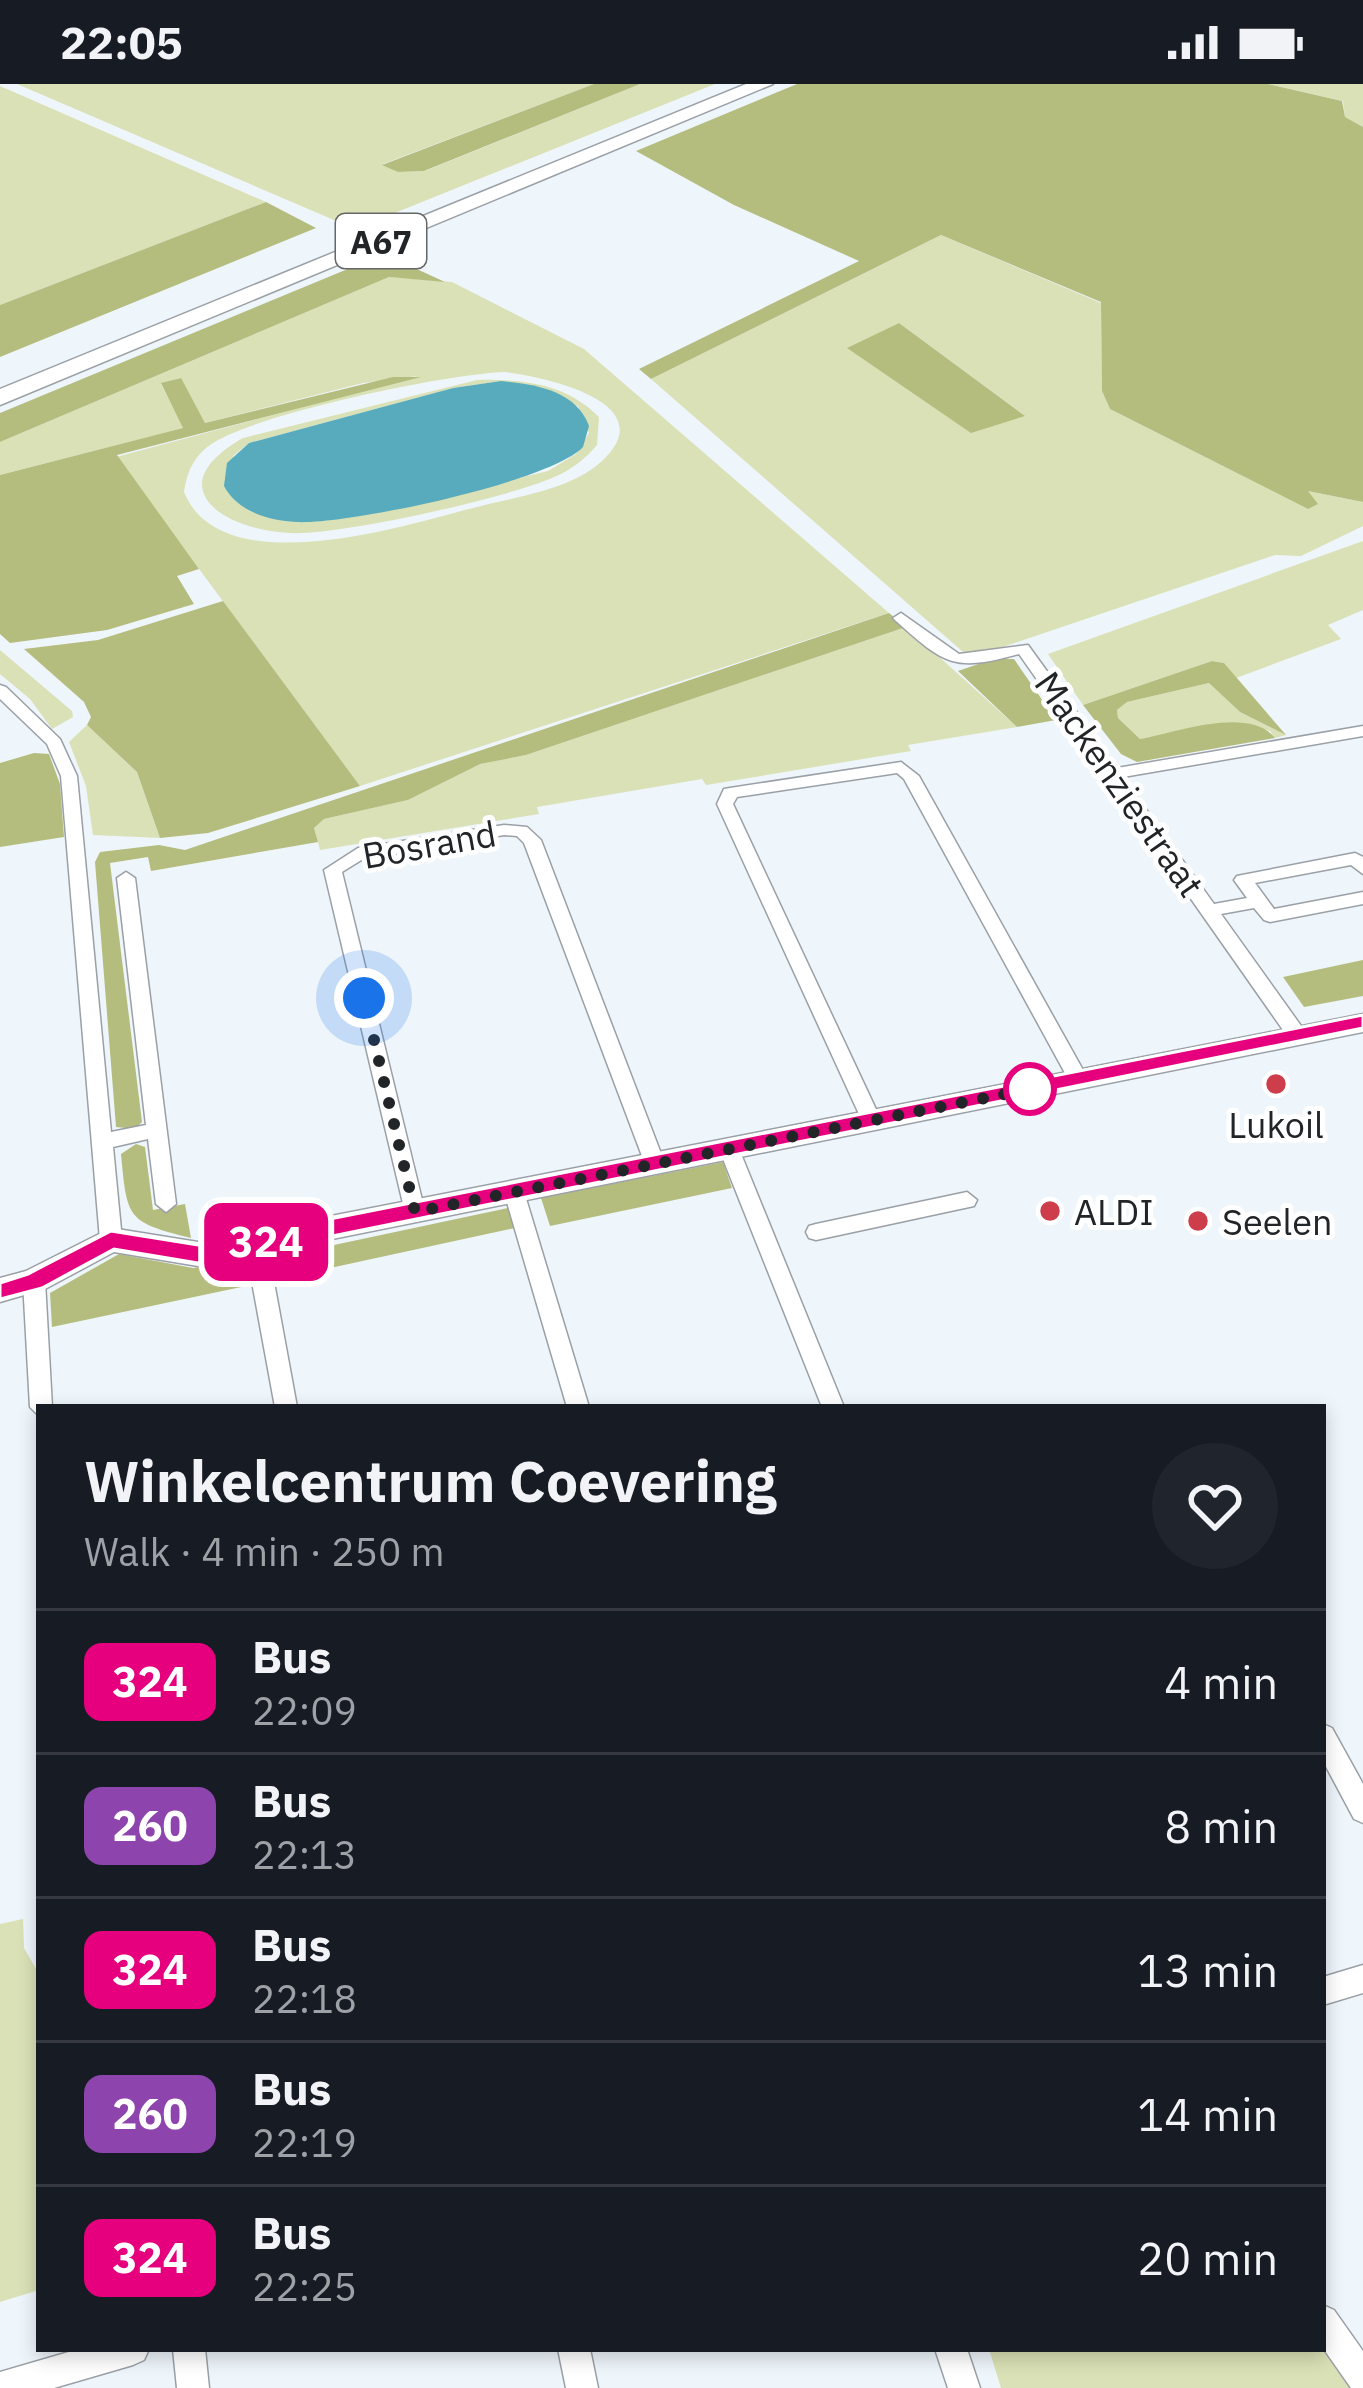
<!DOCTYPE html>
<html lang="en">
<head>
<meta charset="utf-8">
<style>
	body { margin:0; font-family:"IBM Plex Sans",sans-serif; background:#20242c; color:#f1f3f6; height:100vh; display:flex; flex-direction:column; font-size:45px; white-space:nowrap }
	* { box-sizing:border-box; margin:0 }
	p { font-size:39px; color:#9ea1a6 }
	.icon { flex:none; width:66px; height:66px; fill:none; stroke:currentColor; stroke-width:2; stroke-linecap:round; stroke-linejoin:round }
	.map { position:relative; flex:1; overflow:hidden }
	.sheet { position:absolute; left:36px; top:1320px; width:1290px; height:948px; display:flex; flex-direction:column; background:#171b24; border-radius:0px; box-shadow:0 6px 18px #0003 }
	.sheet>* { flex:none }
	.badge { padding:0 24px; border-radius:18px; font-size:42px; line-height:78px }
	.you { position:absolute; width:60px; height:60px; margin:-30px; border:9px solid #fff; border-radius:50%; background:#1a73e8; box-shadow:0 0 0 18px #1a73e833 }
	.map>.badge { position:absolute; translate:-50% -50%; box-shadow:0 0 0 6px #fff }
	.round { display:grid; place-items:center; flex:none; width:126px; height:126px; border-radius:63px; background:#20242c }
	.overview { display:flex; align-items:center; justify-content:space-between; height:204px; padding:0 48px }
	h1 { font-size:57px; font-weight:700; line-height:90px }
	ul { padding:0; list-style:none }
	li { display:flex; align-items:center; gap:36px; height:144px; padding:0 48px; border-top:3px solid #363941 }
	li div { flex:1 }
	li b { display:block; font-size:45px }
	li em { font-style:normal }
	li .badge { min-width:132px; font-weight:700; text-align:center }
	.status { display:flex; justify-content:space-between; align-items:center; height:84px; padding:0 60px; background:#171b24; direction:ltr }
	.status svg { height:33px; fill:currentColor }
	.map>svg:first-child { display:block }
</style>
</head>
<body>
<div class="status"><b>22:05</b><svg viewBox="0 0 49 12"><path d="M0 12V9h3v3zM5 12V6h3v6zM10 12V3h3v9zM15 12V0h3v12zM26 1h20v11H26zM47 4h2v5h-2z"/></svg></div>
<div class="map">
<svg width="1363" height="2304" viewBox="0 0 1363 2304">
	<rect width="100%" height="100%" fill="#eef5fb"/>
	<path fill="#dae1b6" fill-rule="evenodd" d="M17 0H594L383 80 399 88 425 87 640 0H715L355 145Z
		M1268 0H1363V43L1345 33 1343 17Z
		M0 2 266 118 0 221Z
		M941 151 1101 219 1102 307 1110 325 1308 425V407L1363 418V442L1301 472 1275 471 970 574 651 295ZM899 239 1024 331 848 264Z
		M389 193 452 198 584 265 889 529 360 702 116 373 418 292 363 299 205 339 180 294 161 300 184 344 0 391V358ZM504 288C541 292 667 318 601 378 568 407 514 413 473 424 403 442 221 500 184 408 187 389 193 373 210 361 253 330 447 290 504 288Z
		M477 296C522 295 566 299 599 333L597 361C587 373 576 382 561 390 518 412 339 452 290 449 223 446 157 403 243 354ZM501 297 578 322 589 349 576 370 548 387 358 432 299 438 249 427 233 372 249 359 453 304Z
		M1363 457V526L1328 541 1341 555 1236 594 1224 579 1212 577 1083 621 1048 570Z
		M906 543 1017 643 908 661 911 667 706 701 702 695 537 723 539 730 320 766 314 744 324 735 408 716 479 680 526 671Z
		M0 566 72 627 73 633 52 645 30 615 0 590Z
		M1209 599 1240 628 1286 651 1275 654 1270 647 1241 639 1140 655 1118 634 1117 626 1127 618Z
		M87 641 137 688 160 754 93 751 86 702 69 658Z
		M23 1835 24 1864 39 1890V2206L0 2218V1840Z
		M1323 2261 1351 2304H1001L989 2265H1323Z"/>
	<path fill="#b4bd7e" d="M594 0H640L424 87 398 88 382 81Z
		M797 0H1268L1342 17 1345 33 1363 43V418L1308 407 1318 420 1308 425 1110 325 1102 307 1101 218 941 151 651 295 639 285 859 177 734 121 636 67Z
		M266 118 316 144 0 273V221Z
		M384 170 445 198 389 193 0 358V329Z
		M899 239 1025 332 971 349 847 264Z
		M393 293H421L117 371 199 485 177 492 194 520 107 546 10 559 0 550V391L183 344 161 299 181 294 205 339Z
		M223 517 360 702 208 749 160 754 137 688 87 641 91 633 84 618 24 565 98 556Z
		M889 529 906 543 526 671 480 680 408 716 324 735 314 744 318 758 151 787 148 773 110 779 142 1038 135 1045 116 1043 95 778 100 768 159 761 185 766Z
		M993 575H1014L1056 636 1017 643 958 587Z
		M1212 577 1224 579 1286 651 1240 628 1209 599 1127 618 1117 626 1118 634 1140 655C1175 649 1249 621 1275 654L1137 678 1121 670 1083 621Z
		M34 669 49 670 60 700 64 753 0 763V679Z
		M1363 876V912L1304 923 1283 893Z
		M136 1060 145 1063 153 1126 185 1120 191 1154C127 1138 127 1135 121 1070Z
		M723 1078 732 1104 550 1142 541 1114Z
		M508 1124 515 1144 307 1189 301 1168Z
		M119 1170 193 1184 241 1175 246 1202 52 1243 50 1209Z"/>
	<path fill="#58abbd" d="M501 297C534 300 576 306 589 342L583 363C550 398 347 441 296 438 268 436 238 428 224 402L227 379 249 359 453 304Z"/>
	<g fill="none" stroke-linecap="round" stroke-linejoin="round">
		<g stroke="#9aa0a6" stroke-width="3">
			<path id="street" d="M901 529 959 570 1028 561 1117 684 1363 642V652L1123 693 1214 820 1247 814 1234 796 1237 792 1355 769 1363 773V790L1351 781 1255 799 1274 825 1363 808V820L1270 838 1264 836 1254 824 1221 830 1304 946 1307 951 1304 956H1290L1019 570C954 588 945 581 896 537L893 534Z
				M0 601 6 603 60 655 77 692 111 1048 146 1041 117 794 126 788 135 794 176 1120 166 1128 156 1120 148 1055 113 1063 122 1156 118 1162H104L100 1156 61 692 47 660 0 615Z
				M901 678 919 692 1088 995 1085 1000H1071L904 695 897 689 737 713 733 720 881 1036 878 1041H864L717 720 724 705 730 704Z
				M504 741 527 743 541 756 665 1080 655 1088 645 1080 524 759 517 752 504 751 363 775 342 788 425 1128 415 1136 405 1128 324 786 358 764Z
				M729 1058 739 1065 844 1323H822L719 1065Z
				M514 1100 524 1108 589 1323H567L504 1108Z
				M967 1108 977 1116 974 1122 816 1156 809 1154 806 1148 809 1142 816 1140Z
				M256 1152 263 1154 267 1160 297 1323H275L245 1160 249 1154Z
				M34 1189 42 1191 45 1197 52 1323H39V1332L30 1323 23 1197 26 1191Z
				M1323 1640 1332 1644 1363 1700V1739L1354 1735 1323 1677Z
				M1363 1881V1909L1323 1921V1893Z
				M1323 2221 1334 2226 1363 2267V2304H1351L1323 2264Z
				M79 2265H149L144 2276 133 2281 54 2304H0V2288Z
				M173 2265H205L209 2304H177Z
				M558 2265H590L598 2304H566Z
				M935 2265H967L980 2304H948Z"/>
		</g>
		<g stroke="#9aa0a6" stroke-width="3">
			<path id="secondary" d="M1363 930V948L198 1182 114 1168 45 1205 0 1218V1194L26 1187 111 1144 198 1158Z"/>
		</g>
		<g stroke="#9aa0a6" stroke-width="3">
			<path id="highway" d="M746 0H773L0 321V305Z"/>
		</g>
		<use href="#street" fill="#fff" fill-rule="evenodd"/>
		<use href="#secondary" fill="#fff" fill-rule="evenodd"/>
		<use href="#highway" fill="#fff" fill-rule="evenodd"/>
	</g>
	<path fill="#e6007e" stroke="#fff" stroke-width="3" d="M1363 931V944L198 1179 114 1165 42 1204 0 1215V1199L28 1190 111 1147 198 1161Z"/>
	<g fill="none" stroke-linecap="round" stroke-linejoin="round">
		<path stroke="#222527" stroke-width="12" stroke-dasharray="0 21.6" d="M364 914 415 1128 1030 1005"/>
	</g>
	<g fill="#ce3e4a" stroke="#fff" stroke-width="4.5">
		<circle cx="1276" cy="1000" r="12"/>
		<circle cx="1050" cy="1127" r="12"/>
		<circle cx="1198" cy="1137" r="12"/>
	</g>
	<circle fill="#fff" stroke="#e6007e" stroke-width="6" cx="1030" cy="1005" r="24"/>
	<g text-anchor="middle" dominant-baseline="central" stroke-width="10" stroke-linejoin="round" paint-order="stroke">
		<rect fill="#fff" stroke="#646668" stroke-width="3" x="336" y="130" width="90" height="54" rx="9"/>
		<g font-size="33" font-weight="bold" fill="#222527">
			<text x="381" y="157">A67</text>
		</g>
		<g font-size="36" fill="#222527" stroke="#fff">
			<text transform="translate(1120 700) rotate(55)">Mackenziestraat</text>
			<text transform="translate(429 760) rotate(-10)">Bosrand</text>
		</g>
		<g font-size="36" fill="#222527" stroke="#fff" text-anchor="start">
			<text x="1276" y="1040" text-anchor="middle">Lukoil</text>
			<text x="1074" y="1127">ALDI</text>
			<text x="1222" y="1137">Seelen</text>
		</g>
	</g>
</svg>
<div class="you" style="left:364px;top:914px"></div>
<b class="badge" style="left:266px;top:1158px;background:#e6007e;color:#fff">324</b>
<section class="sheet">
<div class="overview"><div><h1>Winkelcentrum Coevering</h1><p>Walk · 4 min · 250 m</p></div><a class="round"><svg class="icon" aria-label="heart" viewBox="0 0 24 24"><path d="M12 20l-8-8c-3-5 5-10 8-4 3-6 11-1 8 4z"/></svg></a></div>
<ul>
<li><span class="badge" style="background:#e6007e;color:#fff">324</span><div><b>Bus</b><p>22:09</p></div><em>4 min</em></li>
<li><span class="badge" style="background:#8e44ad;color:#fff">260</span><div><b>Bus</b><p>22:13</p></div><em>8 min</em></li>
<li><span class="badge" style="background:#e6007e;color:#fff">324</span><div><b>Bus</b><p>22:18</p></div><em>13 min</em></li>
<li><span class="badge" style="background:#8e44ad;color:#fff">260</span><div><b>Bus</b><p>22:19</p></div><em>14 min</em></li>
<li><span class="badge" style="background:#e6007e;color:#fff">324</span><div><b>Bus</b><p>22:25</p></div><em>20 min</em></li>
</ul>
</section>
</div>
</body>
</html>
